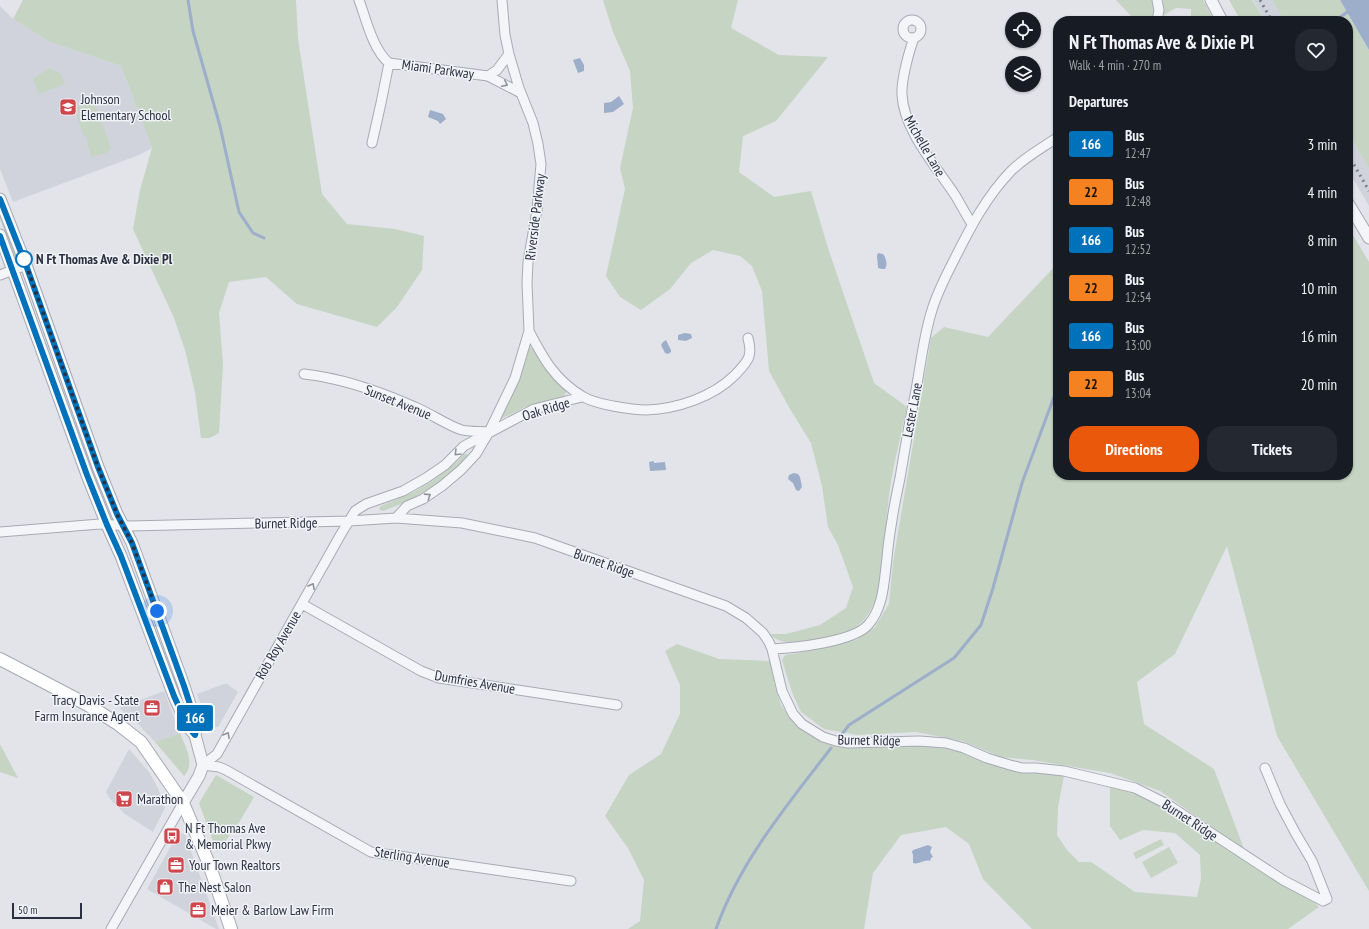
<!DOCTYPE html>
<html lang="en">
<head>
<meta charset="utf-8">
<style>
	body { margin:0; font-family:"PT Sans Narrow",sans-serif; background:#242831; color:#f1f3f6; height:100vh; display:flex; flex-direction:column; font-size:15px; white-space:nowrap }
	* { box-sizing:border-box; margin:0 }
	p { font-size:13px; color:#9ea1a6 }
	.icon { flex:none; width:22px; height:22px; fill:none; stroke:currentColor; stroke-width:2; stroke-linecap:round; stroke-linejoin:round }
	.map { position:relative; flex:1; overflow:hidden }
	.drawer { position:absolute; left:1053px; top:16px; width:300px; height:464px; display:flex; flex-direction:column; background:#171b24; border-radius:16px; box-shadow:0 1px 3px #0004 }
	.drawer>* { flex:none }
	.badge { padding:0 8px; border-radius:3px; font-size:14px; line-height:26px }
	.tools { position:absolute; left:1005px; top:12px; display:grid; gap:8px }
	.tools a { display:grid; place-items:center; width:36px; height:36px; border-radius:50%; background:#171b24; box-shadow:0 1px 3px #0004; font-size:20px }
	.scale { position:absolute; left:12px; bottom:10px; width:70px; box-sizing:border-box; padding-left:4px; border:2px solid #2a3042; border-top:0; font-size:11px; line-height:14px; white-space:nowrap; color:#2a3042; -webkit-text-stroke:3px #f1f3f7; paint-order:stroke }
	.you { position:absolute; width:20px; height:20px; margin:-10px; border:3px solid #fff; border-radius:50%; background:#1a73e8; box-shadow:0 0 0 6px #1a73e833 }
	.map>.badge { position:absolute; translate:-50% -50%; box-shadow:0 0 0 2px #fff }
	h2 { padding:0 16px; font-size:15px; line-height:36px }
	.round { display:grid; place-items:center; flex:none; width:42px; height:42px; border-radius:16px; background:#242831 }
	.head { display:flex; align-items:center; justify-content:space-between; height:68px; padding:0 16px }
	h1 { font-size:19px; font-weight:600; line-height:30px }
	.cta { display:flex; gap:8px; margin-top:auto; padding:8px 16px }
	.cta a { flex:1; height:46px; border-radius:16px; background:#ea580c; color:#fff; font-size:16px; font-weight:600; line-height:46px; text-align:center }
	.cta a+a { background:#242831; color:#f1f3f6 }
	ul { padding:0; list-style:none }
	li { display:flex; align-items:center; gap:12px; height:48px; padding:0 16px }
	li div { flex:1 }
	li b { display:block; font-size:15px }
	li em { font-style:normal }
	li .badge { min-width:44px; font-weight:700; text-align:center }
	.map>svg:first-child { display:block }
</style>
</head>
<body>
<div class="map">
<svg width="1369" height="929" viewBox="0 0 1369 929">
	<rect width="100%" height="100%" fill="#e2e4ea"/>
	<path fill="#d0d3dc" d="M1253 0H1272L1284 21H1265Z
		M0 6 13 19 50 42 121 66 152 148 139 155 13 202 0 169Z
		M1348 132 1369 169V206L1348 170Z
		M224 684H227L238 692 218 727H209L197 694Z
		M164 691 180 733 155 742 137 723 119 708Z
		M129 749 149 772 158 788 163 802 165 808 153 832 125 814 110 799 106 792Z
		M180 833 184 834 186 837 219 929H216L147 889 177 835Z"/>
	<path fill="#c5d4c3" d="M23 0H296L298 39 322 194 347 224 395 229 424 236 422 270 397 307 377 327 297 304 266 277 229 282 219 313 223 365 219 433 210 438H201L195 392 185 350 174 318 133 229 140 190 152 148 121 66 50 42 13 19Z
		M603 0H738L731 28 779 55 828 57 776 121 743 136 739 172 774 197 811 191 829 251 874 383 907 407C902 432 895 457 891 482 887 505 886 529 884 552 881 576 880 602 863 621 852 633 832 637 816 640 800 643 781 646 770 634H786L820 625 846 608 853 587 838 545 828 527 822 486 811 443 790 409 769 371 762 291 752 266 740 256 713 250 691 263 670 289 641 310 620 297 606 276 625 189 620 168 633 108 630 71 613 32Z
		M1116 0H1153V17L1151 21H1132L1131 16Z
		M1163 0H1203L1214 21H1191V9L1176 8 1164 15Z
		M1229 0H1252L1265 21H1241Z
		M1272 0H1340L1369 50V169L1348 132V21H1284Z
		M49 68 61 74 65 84 39 94 33 79Z
		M94 101 111 148 106 153 92 157 87 144 88 142 86 136 84 137 77 116 79 114 77 107Z
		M0 203 19 256 17 257 14 256 0 219Z
		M1348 227 1369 262V891L1277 736 1227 546 1175 654 1137 682 1144 724 1214 769 1244 849 1160 791 1110 773 1032 760 1001 757 962 741 916 732 857 735 824 729 801 712 792 692 782 660 785 655 809 651 856 640 875 627 889 604 893 562 931 338 944 327 988 337 1058 263V475H1348Z
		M530 347C536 351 539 360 543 366 550 375 557 383 566 391V393L562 398 552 399 525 407 501 419 500 416 528 348Z
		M464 454H467L468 458 442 481 406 502 383 511 380 510 379 508 381 506 414 492 432 481 457 462Z
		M677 644 719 659 770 661 775 686 781 705 793 721 808 734 827 744 856 747 939 745 1037 771 1064 776 1058 807 1057 835 1067 850 1079 862H1091L1135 892 1197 897 1201 879 1200 855 1175 833 1143 830 1120 840 1110 826V785L1128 789 1154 802 1206 836 1315 903 1319 907 1288 929H1032L983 879 969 844 946 827 901 835 873 873 864 929H628L640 921 644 880 628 848 605 816 629 775 661 754 680 714V685L665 651Z
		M180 733C185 746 196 764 184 776L155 742Z
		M0 745 1 746 18 778 0 772Z
		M216 775 254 797 240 821 217 852 199 803Z
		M1161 839 1164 845 1136 859 1133 853Z
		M1169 847 1178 863 1151 878 1142 862Z"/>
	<path fill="#9daeca" d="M1340 0H1369V50Z
		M580 58 584 65V71L578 73 573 60Z
		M619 96 624 104 613 112 604 113V103L611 102Z
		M430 110 443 114 446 119 440 124 438 121 428 117Z
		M878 253 883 254C886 258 888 264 885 269H882L878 268 877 256Z
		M685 333 691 334 692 338 686 341 678 340V335Z
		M666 340 671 350V352L668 354 665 353 661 345 663 342Z
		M654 461V463L665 462 666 470 650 471 649 462Z
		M794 473 798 474 800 477 802 487 799 491 796 490 793 483 788 479 789 475Z
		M928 845 932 847 930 852 933 857 931 858 930 861C924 859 919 865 913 863V855L912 852 913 850Z"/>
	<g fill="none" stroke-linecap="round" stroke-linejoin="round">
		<path stroke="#9daeca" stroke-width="3" d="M188 0 193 31 220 126 239 212 253 233 264 238
			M1335 21 1350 10
			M842 734 849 725 954 658 981 625 993 588 1022 483 1058 386
			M716 929C740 861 788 804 831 748"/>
		<g stroke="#a7aab4" stroke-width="11">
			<path id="minor" d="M359 0C366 19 373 50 389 63L488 76 521 93
				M903 29a9 9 0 1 1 18 0a9 9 0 1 1-18 0Z
				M1157 21 1159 10 1157 0
				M914 38C909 51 901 81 902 95 904 131 936 166 955 195 961 205 966 215 972 224
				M488 76 497 70 509 54
				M372 143 381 103 389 63
				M0 275 26 265
				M529 331C543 358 555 380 582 396 591 402 603 404 613 406 624 408 635 410 646 410 677 409 713 397 735 375 748 361 753 357 748 338
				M304 374C342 378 381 392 415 407 430 413 448 426 462 430 470 432 481 431 489 432
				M396 518 407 506 423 499 442 486 461 470 476 454 489 432 515 378 529 331 527 283 528 262 537 210 541 164 538 144 533 123 519 88 509 54 505 35 502 0
				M0 532 100 524 130 526 349 521 396 518 462 523 535 538 726 606 746 618 763 633 769 642 772 649 782 691 793 714 802 724 823 737 836 741 848 743 919 741 946 743 964 748 987 758 1010 765 1022 768H1036L1064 771 1135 788 1167 804 1283 880 1323 901 1327 899 1312 861 1296 834 1280 804 1265 768
				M302 604 421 671 439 678 617 705
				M772 649C794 648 853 642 868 625 884 607 884 581 887 558 888 545 890 532 892 520 894 506 897 492 900 478 904 454 908 430 913 405 920 374 922 341 932 310 937 293 946 276 954 260 970 228 986 197 1011 171 1025 157 1042 148 1058 137
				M203 765 217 754 341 534 355 511 366 504 403 491 426 478 445 465 464 446 534 409 582 397
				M203 765 219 767 226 770 371 852 571 881
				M111 929 183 803"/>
		</g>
		<g stroke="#a7aab4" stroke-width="13">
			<path id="tertiary" d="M1211 0 1222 21
				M0 199 26 265 98 467 117 514 132 543 184 686 197 726 195 735
				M1348 203 1369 238
				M0 235 87 475 107 525 121 556 174 696 188 727 195 735 203 765 199 776 183 803"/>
		</g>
		<g stroke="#a7aab4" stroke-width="14">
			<path id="secondary" d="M0 659 88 705 118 724 141 742 183 803 209 864 231 929"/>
		</g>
		<use href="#minor" stroke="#f4f5f8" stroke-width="9"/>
		<use href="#tertiary" stroke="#f4f5f8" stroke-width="11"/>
		<use href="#secondary" stroke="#fff" stroke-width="12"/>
		<path stroke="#7b8294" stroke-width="3" stroke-dasharray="2 4" stroke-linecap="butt" d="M1260 0 1272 21
			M1348 154 1369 191"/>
	</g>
	<defs><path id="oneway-chevron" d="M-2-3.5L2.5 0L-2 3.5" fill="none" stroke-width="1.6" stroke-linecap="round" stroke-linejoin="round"/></defs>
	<g stroke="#8f929d">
		<use href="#oneway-chevron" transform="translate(505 84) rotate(26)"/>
		<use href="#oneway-chevron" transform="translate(457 453) rotate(135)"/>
		<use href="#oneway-chevron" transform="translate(428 496) rotate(-33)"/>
		<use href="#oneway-chevron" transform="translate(312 586) rotate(-61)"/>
		<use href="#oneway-chevron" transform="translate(227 735) rotate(-61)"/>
	</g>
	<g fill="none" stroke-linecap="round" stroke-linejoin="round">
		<g stroke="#fff" stroke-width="9">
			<path id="line" d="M0 199 26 265 98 467 117 514 132 543 184 686 197 726 195 735 188 727 174 696 121 556 107 525 87 475 0 236"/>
		</g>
		<use href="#line" stroke="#0072bc" stroke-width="6"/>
		<path stroke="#2a3042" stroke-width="4" stroke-dasharray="0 7.2" d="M24 259 98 467 117 514 132 543 157 611"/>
	</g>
	<defs>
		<g id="school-square" transform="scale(0.9)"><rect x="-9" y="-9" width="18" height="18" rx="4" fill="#cf474c" stroke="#f1f3f7"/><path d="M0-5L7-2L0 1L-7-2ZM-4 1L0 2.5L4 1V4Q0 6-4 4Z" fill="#fff"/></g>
		<g id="office-square" transform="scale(0.9)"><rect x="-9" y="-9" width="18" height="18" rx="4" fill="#cf474c" stroke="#f1f3f7"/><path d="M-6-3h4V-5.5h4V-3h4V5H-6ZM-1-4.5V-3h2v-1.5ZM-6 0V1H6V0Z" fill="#fff"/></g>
		<g id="supermarket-square" transform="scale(0.9)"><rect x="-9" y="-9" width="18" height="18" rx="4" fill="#cf474c" stroke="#f1f3f7"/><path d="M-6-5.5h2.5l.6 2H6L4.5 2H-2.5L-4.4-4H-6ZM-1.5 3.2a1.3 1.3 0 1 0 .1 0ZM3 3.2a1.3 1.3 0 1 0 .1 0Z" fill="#fff"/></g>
		<g id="bus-square" transform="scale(0.9)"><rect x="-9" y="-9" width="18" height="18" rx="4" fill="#cf474c" stroke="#f1f3f7"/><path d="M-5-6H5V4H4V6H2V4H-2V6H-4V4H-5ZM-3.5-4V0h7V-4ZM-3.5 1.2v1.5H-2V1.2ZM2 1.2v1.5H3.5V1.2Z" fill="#fff"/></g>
		<g id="shop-square" transform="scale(0.9)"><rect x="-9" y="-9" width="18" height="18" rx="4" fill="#cf474c" stroke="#f1f3f7"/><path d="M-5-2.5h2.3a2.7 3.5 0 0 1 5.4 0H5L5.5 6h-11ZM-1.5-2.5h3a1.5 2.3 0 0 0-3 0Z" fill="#fff"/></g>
	</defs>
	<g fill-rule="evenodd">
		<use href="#school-square" x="68" y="107"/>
		<use href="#office-square" x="152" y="708"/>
		<use href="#supermarket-square" x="124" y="799"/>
		<use href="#bus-square" x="172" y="836"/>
		<use href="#office-square" x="176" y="865"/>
		<use href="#shop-square" x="165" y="887"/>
		<use href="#office-square" x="198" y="910"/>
	</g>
	<circle fill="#fff" stroke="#0072bc" stroke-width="2" cx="24" cy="259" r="8"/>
	<g text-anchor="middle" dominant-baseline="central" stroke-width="3" stroke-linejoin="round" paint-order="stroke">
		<g font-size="14" fill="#2a3042" stroke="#f1f3f7">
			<text transform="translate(438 69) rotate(8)">Miami Parkway</text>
			<text transform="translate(925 146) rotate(60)">Michelle Lane</text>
			<text transform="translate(535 217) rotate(-83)">Riverside Parkway</text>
			<text transform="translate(398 402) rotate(22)">Sunset Avenue</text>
			<text transform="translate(546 409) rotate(-17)">Oak Ridge</text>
			<text transform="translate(912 410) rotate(-79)">Lester Lane</text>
			<text transform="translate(286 523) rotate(-1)">Burnet Ridge</text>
			<text transform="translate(604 563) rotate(19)">Burnet Ridge</text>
			<text transform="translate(278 645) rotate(-60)">Rob Roy Avenue</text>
			<text transform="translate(475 682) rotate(10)">Dumfries Avenue</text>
			<text transform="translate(869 740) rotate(1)">Burnet Ridge</text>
			<text transform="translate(1190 820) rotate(33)">Burnet Ridge</text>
			<text transform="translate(412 857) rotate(9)">Sterling Avenue</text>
		</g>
		<g font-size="14" fill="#2a3042" stroke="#f1f3f7" text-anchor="start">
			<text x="81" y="99">Johnson<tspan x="81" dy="16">Elementary School</tspan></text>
			<text x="139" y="700" text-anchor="end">Tracy Davis - State<tspan x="139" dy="16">Farm Insurance Agent</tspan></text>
			<text x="137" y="799">Marathon</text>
			<text x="185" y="828">N Ft Thomas Ave<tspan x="185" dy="16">&amp; Memorial Pkwy</tspan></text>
			<text x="189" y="865">Your Town Realtors</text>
			<text x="178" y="887">The Nest Salon</text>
			<text x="211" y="910">Meier &amp; Barlow Law Firm</text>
		</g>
		<g font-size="14" font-weight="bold" fill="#2a3042" stroke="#f1f3f7" text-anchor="start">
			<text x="36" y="259">N Ft Thomas Ave &amp; Dixie Pl</text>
		</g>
	</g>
</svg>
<div class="tools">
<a><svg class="icon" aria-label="locate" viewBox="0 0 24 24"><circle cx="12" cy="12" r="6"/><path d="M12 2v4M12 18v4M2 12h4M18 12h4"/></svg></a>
<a><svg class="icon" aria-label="layers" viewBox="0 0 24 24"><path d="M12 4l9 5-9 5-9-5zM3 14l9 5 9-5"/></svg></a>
</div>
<div class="scale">50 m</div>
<div class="you" style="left:157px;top:611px"></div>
<b class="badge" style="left:195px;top:718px;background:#0072bc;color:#fff">166</b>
<section class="drawer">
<div class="head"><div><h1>N Ft Thomas Ave &amp; Dixie Pl</h1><p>Walk · 4 min · 270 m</p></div><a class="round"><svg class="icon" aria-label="heart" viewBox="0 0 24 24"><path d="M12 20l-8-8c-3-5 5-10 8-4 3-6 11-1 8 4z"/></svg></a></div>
<h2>Departures</h2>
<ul>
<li><span class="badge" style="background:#0072bc;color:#fff">166</span><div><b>Bus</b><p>12:47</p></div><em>3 min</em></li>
<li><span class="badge" style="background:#f58220;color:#111">22</span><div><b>Bus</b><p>12:48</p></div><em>4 min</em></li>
<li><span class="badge" style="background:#0072bc;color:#fff">166</span><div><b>Bus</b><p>12:52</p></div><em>8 min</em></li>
<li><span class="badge" style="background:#f58220;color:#111">22</span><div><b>Bus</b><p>12:54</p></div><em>10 min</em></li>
<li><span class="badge" style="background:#0072bc;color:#fff">166</span><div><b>Bus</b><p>13:00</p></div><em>16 min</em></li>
<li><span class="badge" style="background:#f58220;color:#111">22</span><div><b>Bus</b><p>13:04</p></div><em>20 min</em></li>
</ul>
<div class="cta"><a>Directions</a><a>Tickets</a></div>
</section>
</div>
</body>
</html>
